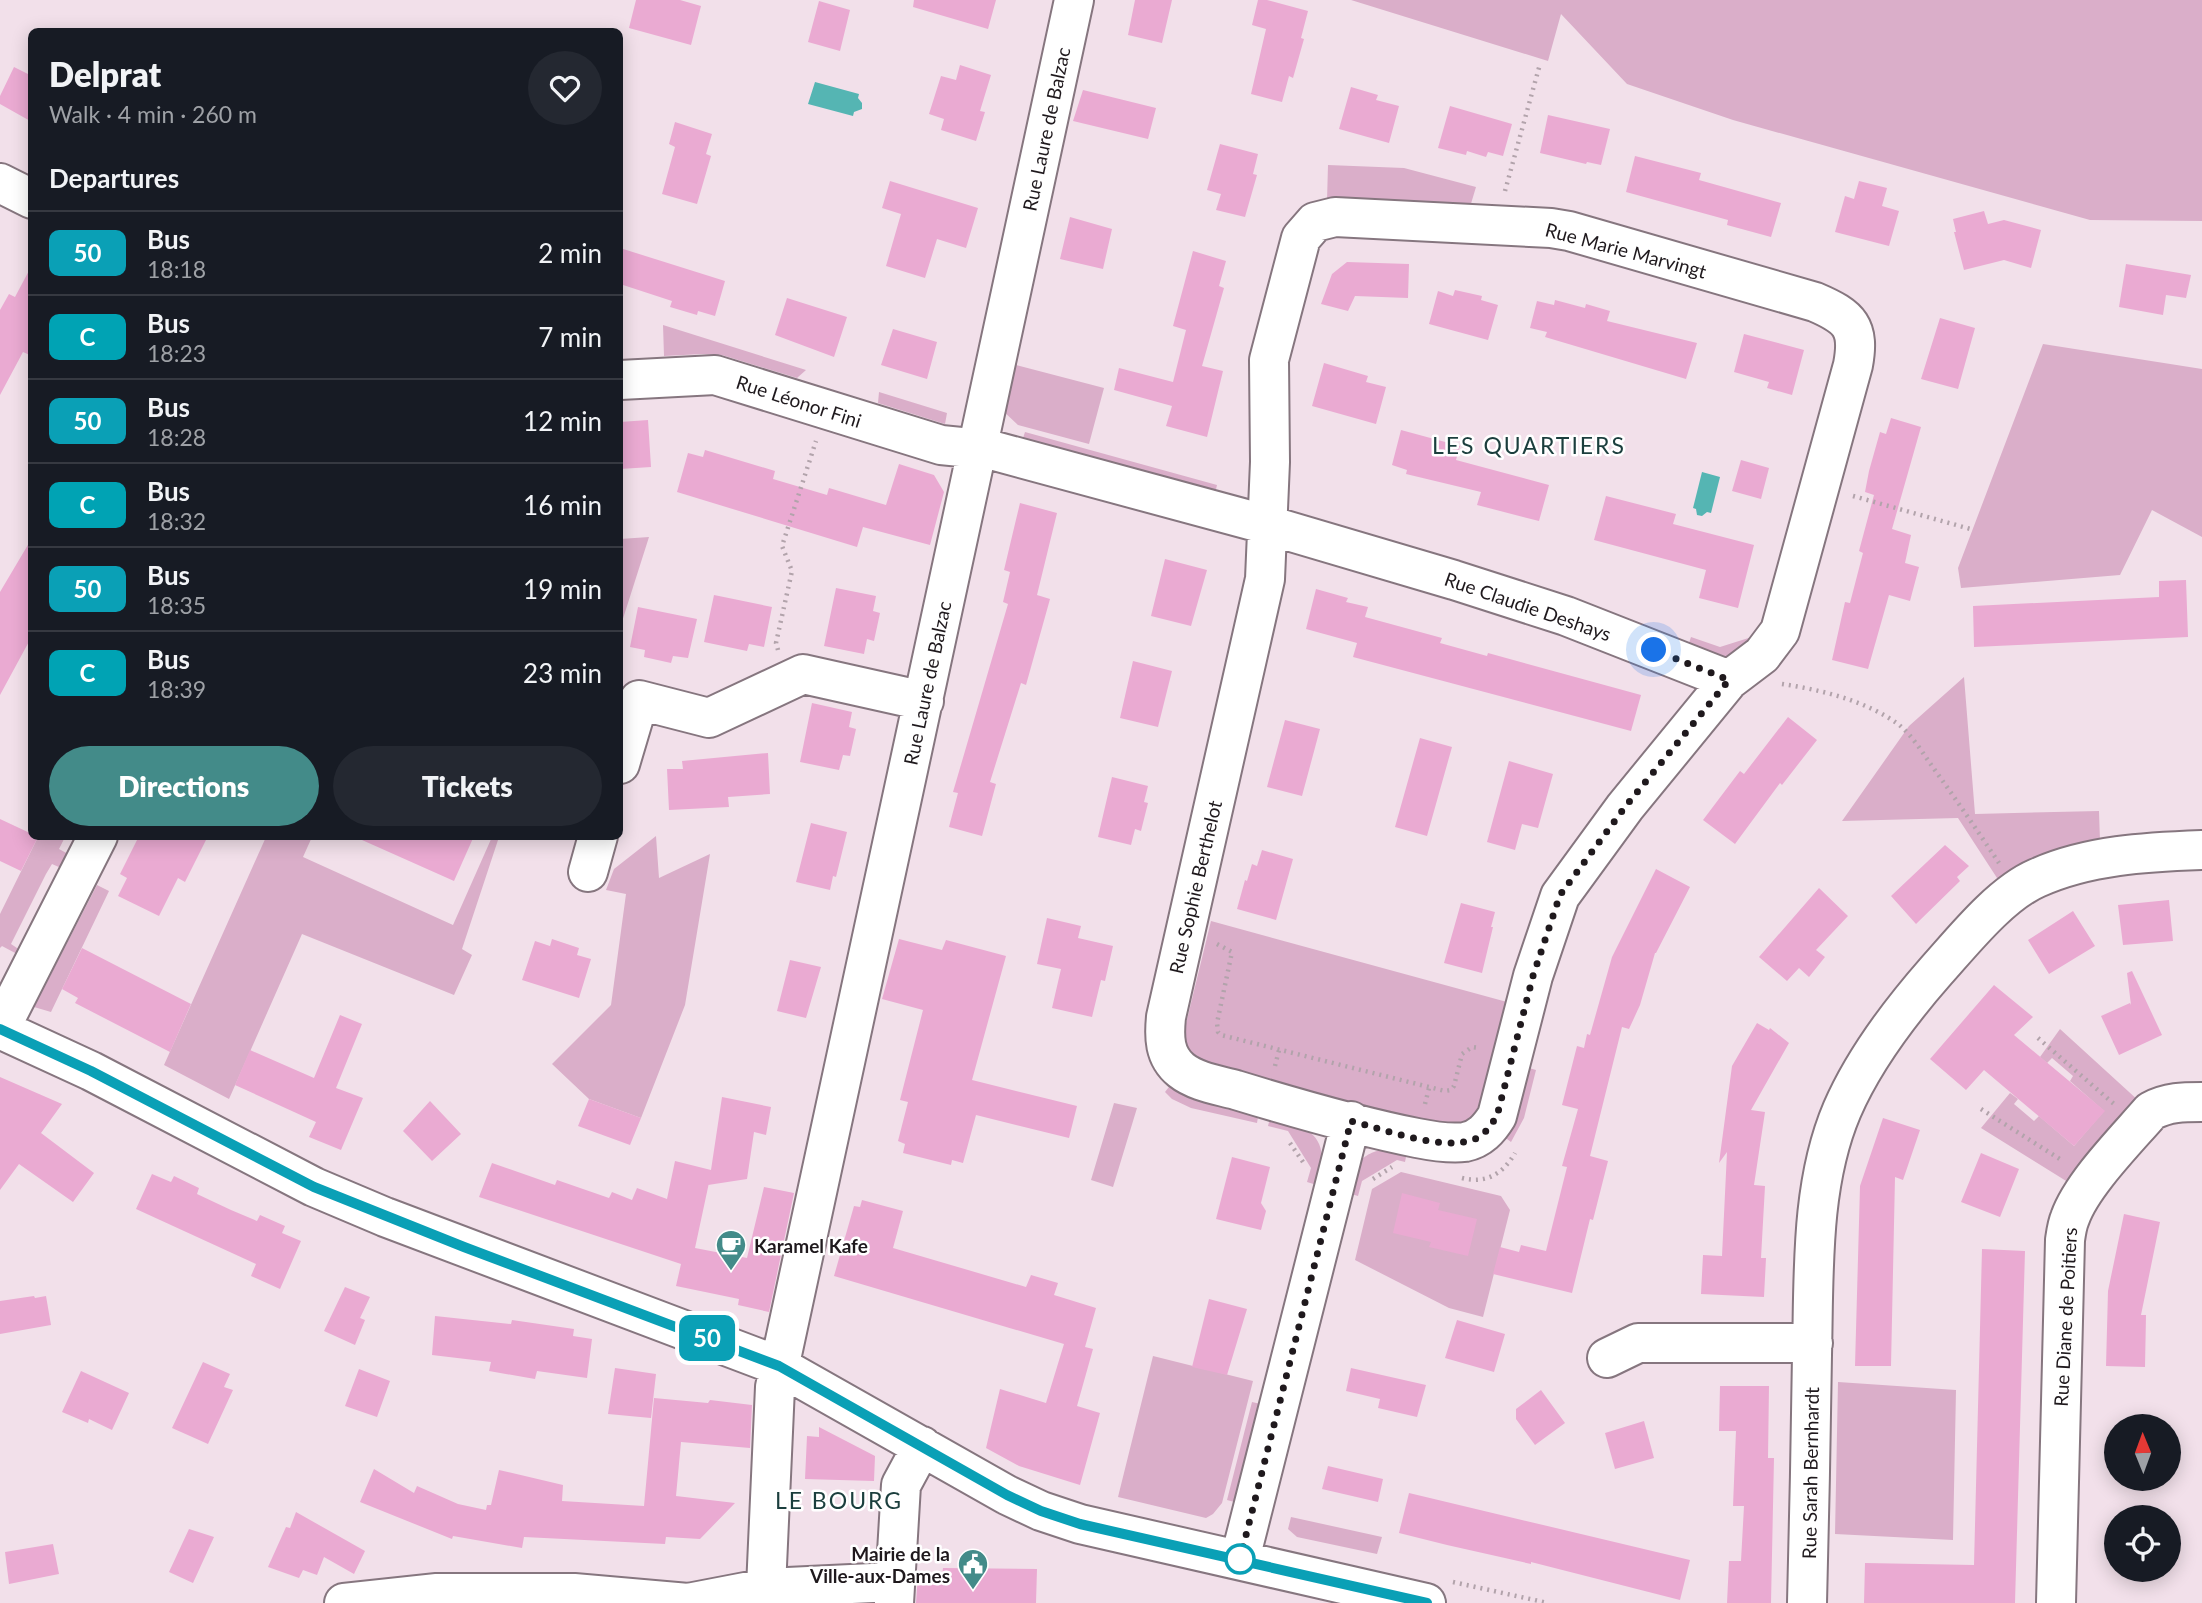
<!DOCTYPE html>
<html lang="en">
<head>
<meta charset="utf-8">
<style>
	body { margin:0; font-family:Lato,sans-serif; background:#242831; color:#f1f3f6; height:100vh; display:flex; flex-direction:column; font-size:26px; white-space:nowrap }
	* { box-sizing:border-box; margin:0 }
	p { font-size:23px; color:#9ea1a6 }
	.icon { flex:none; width:38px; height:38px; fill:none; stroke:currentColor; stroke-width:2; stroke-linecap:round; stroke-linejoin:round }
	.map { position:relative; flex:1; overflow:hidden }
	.details { position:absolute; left:28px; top:28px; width:595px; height:812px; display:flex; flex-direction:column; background:#171b24; border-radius:10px; box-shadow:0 4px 18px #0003 }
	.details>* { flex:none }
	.badge { padding:0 14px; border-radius:10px; font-size:24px; line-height:46px }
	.needle { width:46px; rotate:359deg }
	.fabs { position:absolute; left:2104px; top:1414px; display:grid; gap:14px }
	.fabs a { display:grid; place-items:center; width:77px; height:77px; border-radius:50%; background:#171b24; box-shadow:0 4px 18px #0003; font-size:35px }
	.you { position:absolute; width:35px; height:35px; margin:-18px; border:5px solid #fff; border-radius:50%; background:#1a73e8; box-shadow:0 0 0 10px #1a73e833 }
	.map>.badge { position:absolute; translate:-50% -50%; box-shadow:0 0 0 4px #fff }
	h2 { padding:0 21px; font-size:26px; line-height:63px }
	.round { display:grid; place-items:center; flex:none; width:74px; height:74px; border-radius:37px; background:#242831 }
	.headline { display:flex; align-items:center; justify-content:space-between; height:119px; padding:0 21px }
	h1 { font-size:33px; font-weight:800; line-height:52px }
	.action { display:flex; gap:14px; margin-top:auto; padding:14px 21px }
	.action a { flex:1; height:80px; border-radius:42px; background:#438b89; color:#fff; font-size:28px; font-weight:800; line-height:80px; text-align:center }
	.action a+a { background:#242831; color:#f1f3f6 }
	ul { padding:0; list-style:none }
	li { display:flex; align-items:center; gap:21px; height:84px; padding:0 21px; border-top:2px solid #363941 }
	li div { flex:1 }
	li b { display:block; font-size:26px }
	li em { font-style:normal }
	li .badge { min-width:77px; font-weight:700; text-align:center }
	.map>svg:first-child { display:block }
</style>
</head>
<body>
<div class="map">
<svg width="2202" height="1603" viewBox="0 0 2202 1603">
	<rect width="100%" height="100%" fill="#f2e0ea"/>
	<path fill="#daaec9" d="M1351 0H2202V221L2090 220 1733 120 1627 84 1561 14 1548 61Z
		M1328 165 1404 168 1476 187 1470 207 1327 201Z
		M663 325 806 370 797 378 722 355 702 354 664 356Z
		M2043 344 2202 369V537L2152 510 2120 575 1961 588 1958 568Z
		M1012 364 1104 388 1089 444 1018 425 1002 410Z
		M879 392 947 413 945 424 878 403Z
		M1025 432 1217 485 1214 498 1021 444Z
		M649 537 620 628V539Z
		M1758 635 1732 660 1687 649 1691 637 1720 647Z
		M1964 677 1975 814 2099 811 2100 841 2062 848 1999 881 1958 818 1842 821 1909 726Z
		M656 836 659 878 710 854 685 1005 641 1118 589 1099 552 1064 611 1005 626 894 606 890 614 869Z
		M38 837H65L59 849 70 855 61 868 52 864 46 874 11 944 20 950 17 954 2 946 0 948V914Z
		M266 837H312L303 857 453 925 492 837H499L462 949 472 955 454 995 302 934 229 1099 164 1065Z
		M97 885 109 891 51 1012 34 1007Z
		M1211 921 1507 1002 1480 1110 1465 1124 1452 1127 1203 1067C1192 1056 1183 1048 1184 1032Z
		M2060 1029 2140 1102 2071 1184 1981 1128 2010 1093 2018 1099 2014 1104 2034 1121 2039 1116 2074 1146 2104 1111 2070 1081 2073 1076 2052 1058 2047 1063 2040 1057Z
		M1522 1066 1536 1070 1524 1118 1511 1142 1499 1133Z
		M1172 1083 1259 1111 1257 1123 1191 1108 1172 1099 1165 1092Z
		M1114 1103 1137 1108 1113 1187 1091 1180Z
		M1271 1114C1315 1132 1328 1134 1320 1186L1307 1182 1311 1168 1288 1131 1268 1126Z
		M1408 1147 1405 1162 1397 1160 1362 1181 1358 1196 1344 1192C1360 1152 1367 1150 1408 1147Z
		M1401 1172 1501 1196 1510 1210 1483 1317 1449 1308 1355 1260 1372 1189Z
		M1153 1356 1253 1381 1222 1503 1213 1514 1206 1518 1118 1497Z
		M1838 1382 1956 1390 1953 1540 1835 1534Z
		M1252 1402 1265 1405 1238 1503 1227 1500Z
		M1291 1517 1382 1537 1377 1554 1297 1537 1288 1529Z"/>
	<path fill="#55b5b3" d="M815 82 859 94 858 98 862 103V109L854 112 853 116 808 104Z
		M1702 472 1720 477 1711 513 1707 512 1702 516 1697 515 1696 509 1693 508Z"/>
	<path fill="#eaaad2" d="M636 0H680L701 6 691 45 629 28Z
		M914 0H996L988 29 913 7Z
		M1135 0H1172L1162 43 1128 35Z
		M1258 0H1267L1308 11 1301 38 1304 39 1293 78 1289 76 1282 102 1251 94 1266 29 1252 25Z
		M819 1 850 10 840 51 808 42Z
		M960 65 991 75 980 111 985 112 976 141 941 130 944 119 929 114 941 76 956 80Z
		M14 67 32 76V122L0 104V96Z
		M1351 87 1378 95 1376 100 1399 106 1389 143 1339 129Z
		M1083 90 1156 108 1148 139 1073 121Z
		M1450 106 1512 124 1503 156 1488 152 1486 157 1467 151 1466 155 1438 148Z
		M1548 115 1610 129 1601 165 1587 162 1586 164 1540 153Z
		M675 122 712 134 706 154 711 156 697 204 662 194 675 147 669 144Z
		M1220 144 1258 154 1253 174 1257 175 1245 217 1216 210 1221 194 1207 190Z
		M1635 156 1701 173 1699 180 1781 203 1771 237 1727 225 1728 220 1626 192Z
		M890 181 978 208 966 248 937 239 925 278 886 266 901 214 882 208Z
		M1859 181 1887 188 1882 206 1899 211 1889 246 1835 232 1845 196 1854 199Z
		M1984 211 1988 224 2004 220 2041 230 2031 268 2004 260 1964 270 1954 232H1956L1953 219Z
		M1070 217 1112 229 1103 269 1060 259Z
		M620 248 725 281 715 316 698 311 697 315 670 307 672 301 620 284Z
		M1193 251 1226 261 1219 286 1224 288 1202 366 1223 371 1207 437 1166 426 1172 406 1114 390 1119 368 1173 382 1186 330 1173 326Z
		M1347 262 1409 264 1408 298 1355 296 1348 311 1321 304 1332 274Z
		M2126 264 2191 275 2186 298 2166 295 2163 315 2119 307Z
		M32 265V356L23 352 0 395V310L9 294 15 297Z
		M1455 290 1482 296 1481 300 1498 305 1488 340 1429 324 1438 291 1453 296Z
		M787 298 847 317 834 357 775 335Z
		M1555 300 1585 308 1586 304 1610 311 1607 321 1697 343 1686 379 1545 337 1547 332 1530 328 1537 301 1554 305Z
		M1940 318 1975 328 1958 389 1921 379Z
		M893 329 937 342 927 379 881 365Z
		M1744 334 1804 350 1792 395 1767 388 1769 382 1734 372Z
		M1324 363 1368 376 1366 382 1386 387 1376 424 1312 406Z
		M1891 418 1921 427 1892 529 1911 535 1905 563 1919 567 1910 601 1889 595 1868 669 1832 660 1845 602 1850 603 1863 553 1859 551 1874 495 1865 492 1869 471 1880 432 1886 434Z
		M648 420 651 467 620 469V422Z
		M1401 430 1460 446 1456 460 1549 485 1539 521 1477 505 1481 492 1406 474 1407 470 1392 465Z
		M705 450 775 471 773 479 827 495 829 488 886 505 899 464 934 475 944 492 930 545 863 527 857 547 677 492 688 453 703 457Z
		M1741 460 1769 468 1761 499 1732 491Z
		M1606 496 1676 514 1673 524 1754 545 1738 608 1699 598 1706 570 1594 540Z
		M1020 503 1057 513 1037 595 1050 599 1026 685 1021 683 990 782 996 784 982 836 949 827 958 793 953 792 1008 604 1003 602 1010 572 1004 570Z
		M32 538V636L0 695V592Z
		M1165 559 1207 570 1191 626 1151 616Z
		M2186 580 2188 637 1974 647 1973 606 2159 597V581Z
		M836 588 876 596 873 611 880 613 874 641 867 639 864 654 824 646Z
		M1316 589 1348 598 1346 602 1368 607 1365 617 1442 638 1440 643 1487 656 1488 653 1641 695 1631 731 1353 657 1357 643 1306 629Z
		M714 595 772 607 764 647 749 644 747 651 704 642Z
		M638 607 697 619 688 658 673 656 671 663 644 657 645 650 630 647Z
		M1133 661 1172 671 1158 727 1120 718Z
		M812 703 852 712 849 727 856 729 850 756 843 755 839 770 800 762Z
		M1788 717 1817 740 1782 785 1780 783 1735 844 1703 820 1740 771 1744 774Z
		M1285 720 1320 729 1302 796 1267 787Z
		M1420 738 1452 747 1427 836 1395 827Z
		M768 753 770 794 728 797 729 807 669 810 667 769H683L682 761Z
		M1509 761 1553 774 1538 828 1522 824 1515 850 1487 842Z
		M1112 777 1148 786 1144 802 1148 803 1141 831 1135 829 1131 845 1098 837Z
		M0 819 32 834V836L38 837 21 871 0 861Z
		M811 823 847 832 836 877 833 876 830 890 796 882Z
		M139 836H208L185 882 178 878 159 916 118 896 127 878 120 874Z
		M353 836H474L454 881Z
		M1945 845 1969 866 1957 877 1960 881 1916 924 1891 896Z
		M1262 850 1293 859 1276 920 1237 909 1245 880 1247 881 1252 864 1257 866Z
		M1656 869 1690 887 1656 953H1655L1640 1005 1629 1029 1622 1027 1590 1156 1608 1161 1593 1220 1590 1219 1572 1293 1493 1274 1500 1247 1519 1252 1521 1245 1546 1251 1567 1167 1562 1166 1578 1109 1562 1105 1577 1046 1584 1048 1587 1034 1590 1035 1612 957Z
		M1819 888 1848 916 1816 950 1825 957 1809 977 1799 968 1787 981 1759 957Z
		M2169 900 2173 941 2123 945 2118 905Z
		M1461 903 1495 912 1491 927H1493L1482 973 1444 963Z
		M2073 911 2095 946 2049 974 2028 940Z
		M1047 918 1081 926 1078 938 1113 946 1105 981 1101 980 1092 1017 1052 1008 1061 969 1037 964Z
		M552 939 579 948 577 955 591 959 579 998 522 980 535 941 550 946Z
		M899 939 942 950 946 940 1006 956 972 1080 1077 1106 1069 1138 976 1115 963 1163 952 1160 951 1165 903 1153 905 1144 898 1141 908 1102 900 1100 923 1010 882 999Z
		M82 948 191 1004 170 1052 75 1003 78 998 62 989Z
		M790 960 821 967 806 1018 777 1011Z
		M2132 971 2162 1035 2119 1055 2101 1016 2130 1003 2131 1005 2127 973Z
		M1994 985 2033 1017 2014 1035 2105 1111 2074 1146 1984 1070 1966 1090 1930 1059Z
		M340 1015 362 1024 336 1088 363 1098 341 1150 309 1137 316 1122 235 1085 250 1050 314 1078Z
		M1757 1023 1769 1030 1770 1028 1789 1043 1751 1110 1765 1112 1754 1185 1765 1186 1761 1258H1766L1764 1297 1701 1294 1703 1255 1722 1256 1727 1152 1719 1163 1732 1066Z
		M0 1077 62 1104 41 1133 94 1173 73 1202 19 1164 0 1190Z
		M722 1097 771 1107 766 1135 754 1132 747 1179 708 1185 710 1178 695 1248 747 1258 764 1187 794 1193 769 1312 738 1305 739 1299 676 1286 681 1264 479 1197 492 1163 555 1185 557 1180 609 1198 612 1192 632 1200 637 1188 667 1199 675 1161 711 1170Z
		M589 1099 641 1118 630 1145 578 1126Z
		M430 1101 461 1134 432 1161 403 1131Z
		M1883 1118 1920 1130 1903 1180 1895 1177 1891 1366H1855L1860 1186Z
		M1981 1153 2019 1169 2000 1217 1961 1202Z
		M1232 1157 1270 1167 1261 1203 1266 1211 1261 1230 1216 1219Z
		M152 1174 171 1182 174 1176 199 1188 197 1194 231 1210 257 1221 260 1215 285 1226 282 1233 301 1241 280 1289 251 1276 256 1264 136 1209Z
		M1402 1193 1440 1203 1438 1210 1477 1219 1468 1256 1429 1247 1431 1242 1393 1233Z
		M862 1200 903 1211 893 1248 1026 1287 1031 1275 1058 1283 1054 1295 1096 1308 1085 1347 1093 1349 1077 1406 1100 1413 1080 1485 1019 1466 986 1448 1000 1389 1046 1403 1064 1344 834 1276 854 1206 860 1207Z
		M2124 1214 2160 1222 2141 1315H2146L2145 1367 2106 1366 2108 1291Z
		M1982 1249 2025 1251 2015 1603H1864L1865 1563 1974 1565Z
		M345 1287 370 1297 360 1318 365 1320 355 1345 324 1331Z
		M34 1296 35 1298 46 1296 51 1325 0 1334V1301Z
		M1209 1299 1247 1309 1227 1375 1192 1367Z
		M435 1316 511 1324 512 1320 574 1329 573 1336 592 1339 587 1378 537 1371 535 1379 489 1371 491 1362 432 1355Z
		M1457 1320 1505 1334 1494 1372 1445 1358Z
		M203 1362 230 1374 224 1387 233 1390 208 1444 172 1428Z
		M615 1368 656 1374 651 1418 608 1414Z
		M1351 1368 1426 1385 1417 1417 1378 1408 1380 1399 1346 1391Z
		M359 1369 390 1381 377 1417 345 1406Z
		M81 1371 129 1393 112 1430 89 1419 88 1423 62 1412Z
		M1720 1386H1769L1768 1458H1774L1771 1603H1727L1729 1561H1741L1744 1506H1733L1736 1431H1719Z
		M1541 1390 1565 1423 1535 1445 1516 1419V1409Z
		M654 1398 708 1403 710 1400 752 1405 750 1448 681 1442 676 1496 735 1503 700 1539 666 1537 665 1544 524 1537 522 1548 453 1536 452 1539 360 1502 374 1469 414 1493 417 1486 458 1504 486 1510 487 1505H491L499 1470 563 1485 562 1501 644 1506Z
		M1644 1421 1654 1458 1615 1469 1605 1433Z
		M819 1427 875 1456 874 1481 805 1479 807 1436 819 1437Z
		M1328 1466 1383 1479 1378 1502 1322 1489Z
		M1409 1493 1690 1560 1680 1600 1531 1562V1564L1447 1545 1399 1533Z
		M296 1512 365 1551 354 1574 324 1557 317 1575 303 1570 299 1578 268 1567 286 1527 290 1528Z
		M189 1529 214 1537 193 1583 169 1572Z
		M53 1544 59 1574 9 1584 5 1552Z
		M943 1568 1037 1569 1036 1603H916L918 1574 942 1575Z"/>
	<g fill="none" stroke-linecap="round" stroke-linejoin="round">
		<g stroke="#86767f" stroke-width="42">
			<path id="minor" d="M0 183 32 199
				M1335 217 1551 228 1569 231 1815 302C1850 317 1860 327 1853 365L1780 631 1762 655 1729 680 1625 807 1560 896 1533 976 1497 1116C1489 1129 1480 1139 1465 1142 1449 1144 1432 1141 1417 1138 1356 1126 1295 1108 1236 1090 1218 1085 1196 1082 1181 1070 1164 1056 1164 1037 1166 1017L1265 579 1270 462 1269 360 1301 238 1315 222Z
				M620 380 715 375 941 445 991 450 1268 525 1454 580 1566 616 1729 680
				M620 764 639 700 709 718 803 674 924 701
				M588 872 598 836
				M0 1029 91 1071 314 1187 385 1217 779 1366 1007 1495 1041 1511 1080 1524 1426 1603
				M0 1029 98 836
				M1607 1358 1638 1343H1813
				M1240 1559 1351 1121
				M766 1588 775 1387 1074 0
				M344 1603 437 1593H574L688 1603 766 1588 894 1582
				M894 1603 901 1485 922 1446
				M1807 1603C1809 1520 1811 1438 1812 1355 1814 1275 1810 1185 1842 1110 1864 1059 1900 1012 1936 971 1963 941 2000 894 2037 878 2088 855 2146 852 2202 850
				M2056 1603 2065 1240C2066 1233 2067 1225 2070 1218 2082 1184 2126 1140 2151 1111 2168 1102 2183 1102 2202 1102"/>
		</g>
		<path stroke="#b2a3ab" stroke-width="4.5" stroke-dasharray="2 5" stroke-linecap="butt" d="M1505 191 1540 64
			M1853 496 1974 530
			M778 650 776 643 792 571 782 546 816 441
			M1782 684C1822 690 1866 701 1898 724 1912 735 1922 752 1932 766 1955 798 1977 830 1999 863
			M1217 944 1232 952 1217 1023 1218 1032 1221 1035 1445 1091 1451 1090 1454 1086 1462 1054 1472 1047 1479 1048
			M2038 1038 2114 1104
			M1275 1066 1279 1050
			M1425 1104 1429 1088
			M1981 1109 2063 1161
			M1290 1143 1305 1165
			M1462 1178C1486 1184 1503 1174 1515 1153
			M1373 1179 1392 1167
			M1453 1582 1548 1603"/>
		<use href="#minor" stroke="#fff" stroke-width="38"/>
	</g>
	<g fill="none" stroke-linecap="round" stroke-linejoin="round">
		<g stroke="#fff" stroke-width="16">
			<path id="line" d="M0 1029 91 1071 314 1187 464 1247 779 1366 1007 1495 1041 1511 1080 1524 1427 1603"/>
		</g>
		<use href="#line" stroke="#0aa0b6" stroke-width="10"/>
		<path stroke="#1f191d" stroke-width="7" stroke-dasharray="0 12.6" d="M1240 1559 1351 1121C1382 1129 1444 1152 1475 1139 1485 1135 1491 1125 1497 1116L1533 976 1560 895 1625 807 1729 680 1654 650"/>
	</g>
	<defs>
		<g id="cafe-pin" transform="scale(1.575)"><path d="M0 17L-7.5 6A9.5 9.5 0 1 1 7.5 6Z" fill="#438b89" stroke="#fff"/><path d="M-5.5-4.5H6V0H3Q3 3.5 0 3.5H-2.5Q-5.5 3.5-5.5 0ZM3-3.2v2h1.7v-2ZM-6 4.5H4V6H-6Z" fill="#fff"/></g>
		<g id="civic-pin" transform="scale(1.575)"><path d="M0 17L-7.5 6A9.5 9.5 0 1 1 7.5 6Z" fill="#438b89" stroke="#fff"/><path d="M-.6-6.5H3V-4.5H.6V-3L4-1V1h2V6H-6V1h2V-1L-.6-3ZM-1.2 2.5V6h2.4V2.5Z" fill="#fff"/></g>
	</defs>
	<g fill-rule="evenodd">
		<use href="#cafe-pin" x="731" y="1245"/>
		<use href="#civic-pin" x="973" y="1564"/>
	</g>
	<circle fill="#fff" stroke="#0aa0b6" stroke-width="3.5" cx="1240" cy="1559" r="14"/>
	<g text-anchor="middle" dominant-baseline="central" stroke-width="5" stroke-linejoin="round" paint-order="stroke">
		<g font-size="19" fill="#1f191d" stroke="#fff">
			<text transform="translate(1046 129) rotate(-78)">Rue Laure de Balzac</text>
			<text transform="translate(1626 250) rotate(15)">Rue Marie Marvingt</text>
			<text transform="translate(799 401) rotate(18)">Rue Léonor Fini</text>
			<text transform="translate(1528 606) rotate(19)">Rue Claudie Deshays</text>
			<text transform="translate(927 683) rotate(-78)">Rue Laure de Balzac</text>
			<text transform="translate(1195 887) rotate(-77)">Rue Sophie Berthelot</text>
			<text transform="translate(2065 1317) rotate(-87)">Rue Diane de Poitiers</text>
			<text transform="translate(1810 1473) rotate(-89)">Rue Sarah Bernhardt</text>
		</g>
		<g font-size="19" font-weight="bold" fill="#1f191d" stroke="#fff" text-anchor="start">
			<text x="754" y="1245">Karamel Kafe</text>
			<text x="950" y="1553" text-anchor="end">Mairie de la<tspan x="950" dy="22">Ville-aux-Dames</tspan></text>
		</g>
		<g font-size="23" letter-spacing="2" fill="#1b3e3d" stroke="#fff">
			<text x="1529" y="445">LES QUARTIERS</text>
			<text x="839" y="1500">LE BOURG</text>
		</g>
	</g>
</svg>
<div class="fabs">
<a><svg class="needle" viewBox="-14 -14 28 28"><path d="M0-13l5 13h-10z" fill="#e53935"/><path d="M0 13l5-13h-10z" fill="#9ea1a6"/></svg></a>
<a><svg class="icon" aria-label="locate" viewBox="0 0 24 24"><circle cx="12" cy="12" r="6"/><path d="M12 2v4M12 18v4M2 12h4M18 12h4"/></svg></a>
</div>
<div class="you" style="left:1654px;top:650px"></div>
<b class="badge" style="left:707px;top:1338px;background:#0aa0b6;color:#fff">50</b>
<section class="details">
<div class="headline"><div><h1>Delprat</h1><p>Walk · 4 min · 260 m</p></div><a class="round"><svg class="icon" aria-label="heart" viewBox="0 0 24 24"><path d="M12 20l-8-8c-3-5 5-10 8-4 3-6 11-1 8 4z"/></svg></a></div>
<h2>Departures</h2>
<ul>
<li><span class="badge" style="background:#0aa0b6;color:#fff">50</span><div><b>Bus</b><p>18:18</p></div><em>2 min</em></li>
<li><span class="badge" style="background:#00a3b4;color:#fff">C</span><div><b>Bus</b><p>18:23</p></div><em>7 min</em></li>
<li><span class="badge" style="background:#0aa0b6;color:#fff">50</span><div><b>Bus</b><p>18:28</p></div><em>12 min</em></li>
<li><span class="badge" style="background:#00a3b4;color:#fff">C</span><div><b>Bus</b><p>18:32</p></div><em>16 min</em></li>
<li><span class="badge" style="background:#0aa0b6;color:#fff">50</span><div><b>Bus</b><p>18:35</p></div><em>19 min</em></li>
<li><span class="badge" style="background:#00a3b4;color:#fff">C</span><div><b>Bus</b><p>18:39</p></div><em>23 min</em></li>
</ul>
<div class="action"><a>Directions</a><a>Tickets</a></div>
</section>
</div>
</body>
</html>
